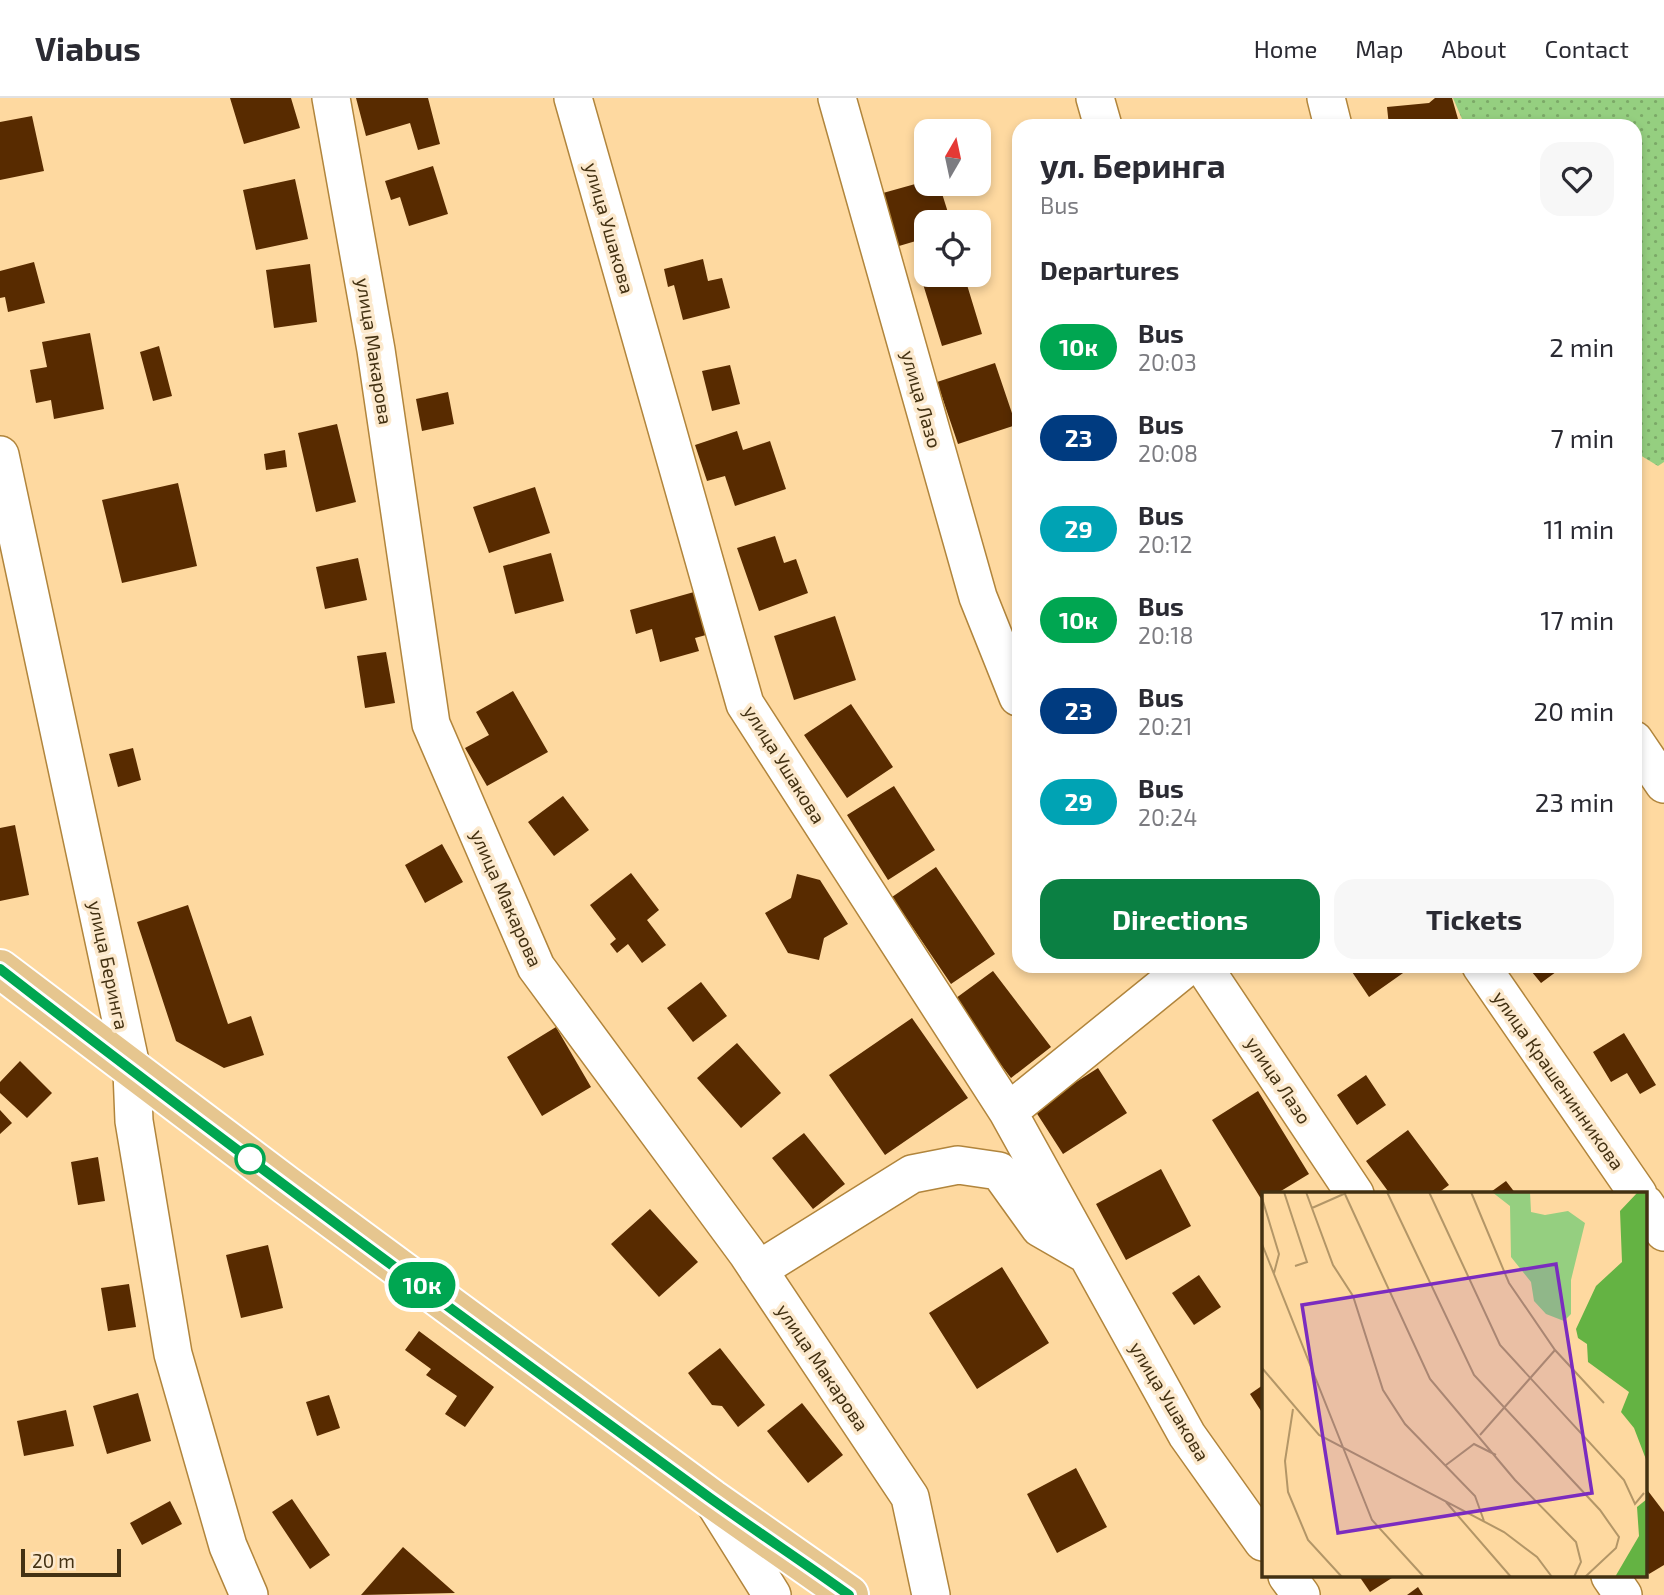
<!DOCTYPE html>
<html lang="en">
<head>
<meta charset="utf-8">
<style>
	body { margin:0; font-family:"Exo 2",sans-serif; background:#f7f7f7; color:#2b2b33; height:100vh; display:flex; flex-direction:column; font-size:26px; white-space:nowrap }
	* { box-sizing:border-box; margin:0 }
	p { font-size:23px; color:#7c7c81 }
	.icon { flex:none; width:38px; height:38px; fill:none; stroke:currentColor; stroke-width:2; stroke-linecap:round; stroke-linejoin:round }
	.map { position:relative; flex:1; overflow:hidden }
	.panel { position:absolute; left:1012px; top:21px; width:630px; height:854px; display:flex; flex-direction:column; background:#fff; border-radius:21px; box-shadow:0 4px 10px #0003 }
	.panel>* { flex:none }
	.badge { padding:0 14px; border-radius:23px; font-size:24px; line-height:46px }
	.needle { width:46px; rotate:9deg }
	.tools { position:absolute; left:914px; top:21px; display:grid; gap:14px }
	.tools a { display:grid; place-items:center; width:77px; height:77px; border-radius:14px; background:#fff; box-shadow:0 4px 10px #0003; font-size:35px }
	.scale { position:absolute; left:21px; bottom:18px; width:100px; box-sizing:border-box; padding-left:7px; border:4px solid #433112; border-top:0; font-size:19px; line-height:24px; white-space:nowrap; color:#433112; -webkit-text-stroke:5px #fce9cd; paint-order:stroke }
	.map>.badge { position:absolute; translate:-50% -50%; box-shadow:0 0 0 4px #fff }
	h2 { padding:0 28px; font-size:26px; line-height:63px }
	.round { display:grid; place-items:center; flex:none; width:74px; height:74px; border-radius:21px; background:#f7f7f7 }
	.overview { display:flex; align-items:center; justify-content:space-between; height:119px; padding:0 28px }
	h1 { font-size:33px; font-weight:700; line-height:52px }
	.cta { display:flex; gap:14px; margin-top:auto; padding:14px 28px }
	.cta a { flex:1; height:80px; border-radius:21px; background:#0b8043; color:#fff; font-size:28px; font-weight:700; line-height:80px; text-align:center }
	.cta a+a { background:#f7f7f7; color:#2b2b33 }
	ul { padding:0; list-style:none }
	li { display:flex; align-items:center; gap:21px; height:91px; padding:0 28px }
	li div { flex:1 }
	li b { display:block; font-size:26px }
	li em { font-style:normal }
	li .badge { min-width:77px; font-weight:700; text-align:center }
	header { display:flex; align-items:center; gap:42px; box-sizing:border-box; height:98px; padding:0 35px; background:#fff; border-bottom:2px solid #e1e1e2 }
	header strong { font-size:33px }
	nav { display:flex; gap:38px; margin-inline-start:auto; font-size:24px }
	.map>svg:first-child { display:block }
</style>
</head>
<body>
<header>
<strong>Viabus</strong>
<nav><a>Home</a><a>Map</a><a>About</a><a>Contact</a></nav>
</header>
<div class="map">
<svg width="1664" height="1497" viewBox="0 0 1664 1497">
	<defs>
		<pattern id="grass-dots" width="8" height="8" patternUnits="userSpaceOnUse" patternTransform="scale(1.75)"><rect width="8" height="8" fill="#95cf80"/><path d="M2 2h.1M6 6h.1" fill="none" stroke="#7ba967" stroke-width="1.8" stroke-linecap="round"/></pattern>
	</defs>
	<rect width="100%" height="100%" fill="#fed9a0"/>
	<path fill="url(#grass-dots)" d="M1453 0H1664V364L1658 368 1635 354 1634 28H1465Z"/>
	<path fill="#582b00" d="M230 0H291L300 30 244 46Z
		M356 0H428L440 46 418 52 410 25 366 38Z
		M1435 0H1452L1460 28H1389L1387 9 1429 5Z
		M32 18 44 73 0 82V24Z
		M433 68 448 116 409 128 400 99 391 102 385 83Z
		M295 81 308 141 256 152 243 92Z
		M926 83V86H939L951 124H926V140L899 148 883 95Z
		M703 161 708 183 722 180 730 210 683 222 674 187 668 189 664 171Z
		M34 164 45 205 8 214 5 199 0 200V173Z
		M310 166 317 224 274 230 266 172Z
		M952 177H964L982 236 942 248 923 186Z
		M90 235 104 311 54 321 51 302 36 305 30 272 47 269 42 244Z
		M159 248 172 298 153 303 140 254Z
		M995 265 1016 327 958 346 937 284Z
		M730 267 740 306 712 313 702 273Z
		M448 294 454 326 422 333 416 301Z
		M337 326 356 404 316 414 298 335Z
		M737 333 743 352 770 343 786 391 735 408 725 378 707 383 695 347Z
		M285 352 287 369 266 372 264 356Z
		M178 385 197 468 122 485 102 402Z
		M535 389 550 435 489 455 473 409Z
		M775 438 784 465 796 461 808 495 759 513 737 450Z
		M551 455 564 503 515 516 503 468Z
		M358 460 367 502 325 511 316 469Z
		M694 494 706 537 695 540 699 553 660 564 652 531 636 536 630 512Z
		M835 518 856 582 794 602 774 538Z
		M386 554 395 605 365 610 357 558Z
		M513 593 548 654 487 688 465 650 489 637 476 614Z
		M851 606 893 669 847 700 804 637Z
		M133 650 141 682 118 689 109 656Z
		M894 688 935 752 888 782 847 717Z
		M563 698 589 732 554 758 528 724Z
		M15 727 29 797 0 803V730Z
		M442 746 463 784 425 805 405 767Z
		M936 769 995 856 951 886 892 799Z
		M631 775 659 812 647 822 666 847 642 865 628 846 617 855 610 846 616 841 590 807Z
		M797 776 820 782 848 826 824 840 819 862 788 855 765 815 791 800Z
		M188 807 228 926 251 918 264 957 224 970 176 943 137 824Z
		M1348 868H1413L1369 899Z
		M1527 868H1564L1541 885Z
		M993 873 1051 949 1011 980 952 903Z
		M701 884 727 918 693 944 667 910Z
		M912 920 968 1000 885 1057 829 977Z
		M556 929 591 989 542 1018 507 959Z
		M1624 935 1656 987 1640 996 1627 975 1611 984 1593 954Z
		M737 945 781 995 741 1030 697 980Z
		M20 963 52 995 27 1020 0 995V984Z
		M1098 970 1127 1015 1063 1056 1034 1011Z
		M1366 977 1386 1007 1357 1027 1337 997Z
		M1258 993 1309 1076 1276 1096H1263V1104L1212 1022Z
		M0 1012 12 1025 0 1036Z
		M1408 1032 1449 1087 1437 1096H1390L1366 1063Z
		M804 1035 845 1086 813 1111 772 1060Z
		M98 1059 105 1103 78 1107 71 1064Z
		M1161 1071 1191 1128 1126 1162 1096 1106Z
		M1506 1083 1516 1096H1488Z
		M650 1111 698 1164 659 1199 611 1146Z
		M268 1147 283 1210 241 1220 226 1157Z
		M1002 1169 1049 1245 977 1291 929 1215Z
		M1199 1177 1221 1209 1194 1227 1172 1195Z
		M129 1186 136 1229 108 1233 101 1190Z
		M419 1233 494 1289 465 1329 445 1316 457 1298 426 1277 431 1271 405 1252Z
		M720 1250 765 1307 738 1329 722 1308 712 1307 688 1275Z
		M1263 1287V1316L1250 1296Z
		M138 1295 151 1343 107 1356 93 1308Z
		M329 1297 340 1330 317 1338 306 1304Z
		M802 1305 843 1357 808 1385 767 1333Z
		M66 1312 74 1348 24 1358 17 1323Z
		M1076 1370 1107 1429 1057 1455 1027 1396Z
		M1645 1389 1664 1414V1467L1649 1476 1645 1470Z
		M292 1401 330 1457 310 1471 272 1414Z
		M170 1403 182 1426 142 1447 130 1425Z
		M403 1449 455 1495 361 1497Z
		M1359 1478H1395L1370 1494Z
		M1418 1489 1423 1497H1407Z"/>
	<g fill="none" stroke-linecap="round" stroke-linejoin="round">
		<g stroke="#b1853c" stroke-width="40">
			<path id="minor" d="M331 0 376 252 431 626 536 869 747 1155 910 1399 931 1497
				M573 0 745 606 1008 1014 1187 1337 1263 1444
				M837 0 978 499 1018 599
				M1095 0 1103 28
				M1326 0 1333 28
				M0 357 132 973 134 1023 173 1256 228 1448 249 1497
				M1634 642 1664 686
				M1203 868 1355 1096
				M1481 868 1638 1096
				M1008 1014 1188 868
				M1645 1106 1664 1134
				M758 1172 912 1076 958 1067 999 1073 1040 1130 1087 1157
				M712 1401 772 1497
				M1287 1478 1301 1497
				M1610 1478 1623 1497"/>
		</g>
		<g stroke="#fff" stroke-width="42">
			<path id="major" d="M0 871 286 1087 712 1401 849 1497"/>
		</g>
		<use href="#minor" stroke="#fff" stroke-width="37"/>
		<use href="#major" stroke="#e6c68f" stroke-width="38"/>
	</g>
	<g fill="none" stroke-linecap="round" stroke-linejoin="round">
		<g stroke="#fff" stroke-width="16">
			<path id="line" d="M0 871C233 1052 471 1226 710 1400 756 1433 803 1464 849 1497"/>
		</g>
		<use href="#line" stroke="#00a651" stroke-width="10"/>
	</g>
	<circle fill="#fff" stroke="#00a651" stroke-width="3.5" cx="250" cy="1061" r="14"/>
	<g text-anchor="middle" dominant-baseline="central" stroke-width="7" stroke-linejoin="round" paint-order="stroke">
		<g font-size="19" fill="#433112" stroke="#fce9cd">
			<text transform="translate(610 130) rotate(74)">улица Ушакова</text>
			<text transform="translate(375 253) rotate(81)">улица Макарова</text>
			<text transform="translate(922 301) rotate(74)">улица Лазо</text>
			<text transform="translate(785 666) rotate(58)">улица Ушакова</text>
			<text transform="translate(507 800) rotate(66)">улица Макарова</text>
			<text transform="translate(109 867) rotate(78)">улица Беринга</text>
			<text transform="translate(1279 982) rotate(56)">улица Лазо</text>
			<text transform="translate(1559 982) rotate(55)">улица Крашенинникова</text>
			<text transform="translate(823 1269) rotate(56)">улица Макарова</text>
			<text transform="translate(1170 1303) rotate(59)">улица Ушакова</text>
		</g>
	</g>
	<g transform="translate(1262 1094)">
		<rect width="385" height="385" fill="#fed9a0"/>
		<path d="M230 0H268L269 20 283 23 306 19 323 31 309 88V122L302 129 284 122 272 109 269 90 249 65 248 14Z" fill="#95cf80"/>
		<path d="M375 1H385V270L372 236 359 220 367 200 326 170 325 152 316 146 314 137 334 94 360 70 358 19ZM385 307V385H353L377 344 375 315Z" fill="#64b343"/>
		<path fill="none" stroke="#b39667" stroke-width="2" d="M22 0 45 70 33 74M44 0 71 73 91 104 121 198 143 232 213 304 222 329M82 0 168 187 253 288 314 350 319 370 312 385M125 0 212 183 338 318 357 345 354 356 323 385M167 0 238 153 362 288 373 312 382 301M209 0 247 91 293 158 342 211M0 6 17 62 12 81M50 16 84 1M0 52 110 328 162 385M0 176 57 243 242 340 275 365 290 385M31 217 23 269 26 300 46 348 80 385M218 243 293 158M184 273 212 252 234 263M184 310 249 385"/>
		<path fill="#7b2cbf" fill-opacity="0.15" stroke="#7b2cbf" stroke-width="3.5" d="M294 72 330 301 76 341 40 113Z"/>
		<rect width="385" height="385" fill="none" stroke="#433112" stroke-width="3.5"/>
	</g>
</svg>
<div class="tools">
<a><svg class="needle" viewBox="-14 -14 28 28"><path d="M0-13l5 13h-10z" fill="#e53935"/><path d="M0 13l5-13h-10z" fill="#7c7c81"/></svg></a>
<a><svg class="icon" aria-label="locate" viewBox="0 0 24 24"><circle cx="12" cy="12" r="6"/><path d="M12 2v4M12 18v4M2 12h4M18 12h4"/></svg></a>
</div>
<div class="scale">20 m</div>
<b class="badge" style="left:422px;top:1187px;background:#00a651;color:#fff">10к</b>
<section class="panel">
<div class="overview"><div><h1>ул. Беринга</h1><p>Bus</p></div><a class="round"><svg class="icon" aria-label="heart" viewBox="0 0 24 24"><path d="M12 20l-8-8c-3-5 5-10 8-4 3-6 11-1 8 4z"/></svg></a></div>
<h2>Departures</h2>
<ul>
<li><span class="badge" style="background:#00a651;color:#fff">10к</span><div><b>Bus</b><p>20:03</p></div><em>2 min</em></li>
<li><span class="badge" style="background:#003b80;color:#fff">23</span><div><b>Bus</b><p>20:08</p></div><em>7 min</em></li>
<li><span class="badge" style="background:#00a3b4;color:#fff">29</span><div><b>Bus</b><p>20:12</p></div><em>11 min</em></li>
<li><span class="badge" style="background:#00a651;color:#fff">10к</span><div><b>Bus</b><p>20:18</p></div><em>17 min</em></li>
<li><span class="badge" style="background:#003b80;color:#fff">23</span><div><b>Bus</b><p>20:21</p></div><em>20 min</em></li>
<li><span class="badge" style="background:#00a3b4;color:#fff">29</span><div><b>Bus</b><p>20:24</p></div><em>23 min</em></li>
</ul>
<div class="cta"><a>Directions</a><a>Tickets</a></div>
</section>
</div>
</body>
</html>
